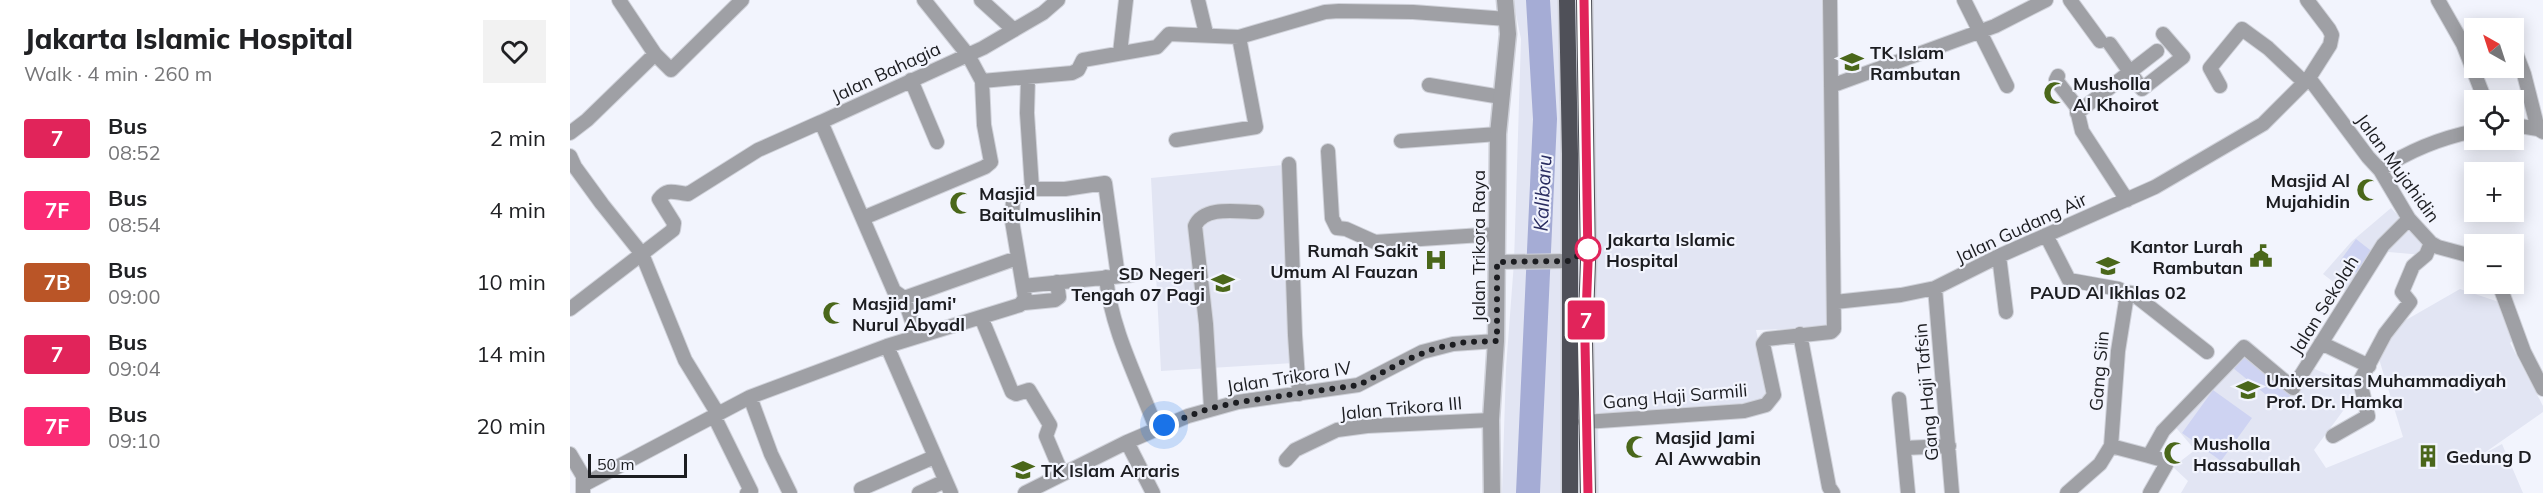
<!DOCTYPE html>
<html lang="en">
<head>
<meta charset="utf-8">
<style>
	body { margin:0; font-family:Mulish,sans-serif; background:#f2f2f2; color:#202124; height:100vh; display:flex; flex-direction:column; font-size:22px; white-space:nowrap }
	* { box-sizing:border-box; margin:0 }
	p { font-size:20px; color:#757577 }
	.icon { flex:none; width:33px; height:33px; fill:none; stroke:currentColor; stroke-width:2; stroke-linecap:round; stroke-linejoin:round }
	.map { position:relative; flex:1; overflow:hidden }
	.side { display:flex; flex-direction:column; background:#fff; width:570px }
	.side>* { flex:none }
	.badge { padding:0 12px; border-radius:4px; font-size:21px; line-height:39px }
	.needle { width:39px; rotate:321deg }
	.tools { position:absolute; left:1894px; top:18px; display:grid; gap:12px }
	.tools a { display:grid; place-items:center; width:60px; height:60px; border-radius:0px; background:#fff; box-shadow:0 3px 15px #0003; font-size:30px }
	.scale { position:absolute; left:18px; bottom:15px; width:99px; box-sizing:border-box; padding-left:6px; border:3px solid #1c1d21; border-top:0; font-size:16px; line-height:21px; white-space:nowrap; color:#1c1d21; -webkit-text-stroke:4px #f2f4fd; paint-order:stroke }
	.you { position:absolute; width:30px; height:30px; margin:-15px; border:4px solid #fff; border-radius:50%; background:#1a73e8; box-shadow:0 0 0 9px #1a73e833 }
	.map>.badge { position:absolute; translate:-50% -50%; box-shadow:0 0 0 3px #fff }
	.round { display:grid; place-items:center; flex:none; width:63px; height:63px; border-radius:0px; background:#f2f2f2 }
	.head { display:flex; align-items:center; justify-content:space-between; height:102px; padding:0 24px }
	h1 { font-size:28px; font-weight:800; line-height:45px }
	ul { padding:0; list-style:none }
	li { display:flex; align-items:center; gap:18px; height:72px; padding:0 24px }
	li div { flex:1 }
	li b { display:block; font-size:22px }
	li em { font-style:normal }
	li .badge { min-width:66px; font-weight:700; text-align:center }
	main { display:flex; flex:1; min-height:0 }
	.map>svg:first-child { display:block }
</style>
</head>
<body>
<main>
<section class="side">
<div class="head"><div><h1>Jakarta Islamic Hospital</h1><p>Walk · 4 min · 260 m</p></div><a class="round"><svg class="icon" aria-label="heart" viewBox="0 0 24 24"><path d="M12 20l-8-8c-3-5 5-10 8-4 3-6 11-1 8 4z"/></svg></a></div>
<ul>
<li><span class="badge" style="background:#e1245a;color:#fff">7</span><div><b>Bus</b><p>08:52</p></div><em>2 min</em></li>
<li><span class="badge" style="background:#fa2b75;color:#fff">7F</span><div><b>Bus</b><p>08:54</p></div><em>4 min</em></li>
<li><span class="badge" style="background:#ba5527;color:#fff">7B</span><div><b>Bus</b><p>09:00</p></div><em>10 min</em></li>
<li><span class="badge" style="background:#e1245a;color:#fff">7</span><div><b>Bus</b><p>09:04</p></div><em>14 min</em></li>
<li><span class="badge" style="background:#fa2b75;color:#fff">7F</span><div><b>Bus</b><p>09:10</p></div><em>20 min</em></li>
</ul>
</section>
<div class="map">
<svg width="1973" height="493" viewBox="0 0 1973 493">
	<rect width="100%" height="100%" fill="#f2f4fd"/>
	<path fill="#e2e5f3" d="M943 0H1265L1270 327 1186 330 1201 401 1028 417 1029 493H932L936 368 944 262 951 39Z
		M713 165 723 363 591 371 581 178Z
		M1821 208 1834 222 1832 225 1854 244 1853 255 1807 251 1779 294 1753 274 1781 242Z
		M1890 289 1929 302 1944 340 1940 343 1973 406V412L1910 456 1932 444 1953 493H1611L1618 481 1603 467 1625 450 1602 423 1673 352 1723 393 1740 367 1790 388 1744 450 1756 468 1833 437 1809 359 1822 328Z"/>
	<path fill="#ced3f2" d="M1786 239 1804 253 1789 275 1770 261Z
		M1674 354 1722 394 1711 407 1663 368Z
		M1643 390 1682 418 1651 461 1612 433Z"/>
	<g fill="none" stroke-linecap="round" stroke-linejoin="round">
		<path stroke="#a5acd5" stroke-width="24" d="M958 493 975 119 968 0"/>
		<g stroke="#d0d2da" stroke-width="16">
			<path id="minor" d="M49 0 85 54 101 70 172 0
				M411 0 444 30
				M628 0 635 29
				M1394 0 1437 86
				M1500 0 1530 41
				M1868 0 1893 44 1915 100
				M1540 44 1572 89 1613 57 1593 34
				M1944 48 1954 74 1968 129
				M550 53 556 0
				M1488 76 1486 80 1506 106 1512 131 1557 200
				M458 78 457 113 462 189
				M1739 78 1798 157 1810 170 1839 219 1861 243 1868 247 1905 257
				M341 80 367 142
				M412 81 502 73 508 70 513 60 587 47 599 34 669 37 755 12 769 11 843 12 937 19
				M859 85 931 97
				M1261 86 1425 26 1476 0
				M1650 86 1640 68 1672 29 1698 48 1734 82
				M1507 113 1587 51
				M251 122 413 48 473 13 488 0
				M1944 125 1968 129 1973 132
				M0 133 17 120 85 54
				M606 140 686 127 669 37
				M831 141 928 134
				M758 151 762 218 767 228 776 229 805 242 927 234
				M0 156 5 167 32 204 72 254 115 360 148 414
				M719 164 725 335 729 394
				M1810 170C1840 150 1870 138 1905 131
				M293 218 415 167 421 162 414 125 412 81 398 55 354 0
				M1476 235 1499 280 1549 289 1556 301 1548 351 1541 446 1530 464 1497 493
				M1429 256 1436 312
				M927 262 1000 261
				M536 277C541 329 568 380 586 428
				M1929 284 1954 352 1973 389
				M453 286 562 275
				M1365 288 1382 493
				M1552 292 1562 293 1637 352
				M334 298 447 258
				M1265 302 1331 295 1365 288 1429 256 1585 187 1693 124 1739 78 1760 45 1762 35 1759 29 1737 0
				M454 303 485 300 489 297 487 282
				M0 309 103 230 104 223 89 199C98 187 105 193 118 194L188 150 251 122 324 291 334 298 347 336
				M411 317 442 392 446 394 459 390 480 425 476 436 492 474
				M1230 334 1259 487 1263 493
				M1751 343 1799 366
				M317 346 381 493
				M180 397 201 454 220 493
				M1329 399 1338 493
				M641 408 636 324 625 226C634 205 669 212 687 212
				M144 416 181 491 177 493
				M1015 422 1174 411 1196 405 1204 395 1193 344 1197 339 1261 332 1264 329 1260 0
				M1763 436 1798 416 1790 381 1815 334 1840 302 1832 292 1843 266 1856 255 1861 243
				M557 442 583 493
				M1541 446 1579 456 1593 431 1674 347 1723 388 1813 245 1839 219
				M1334 448 1379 446
				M0 454 13 476V493
				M1579 456 1593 460 1596 465 1580 493
				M716 460 725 450 767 430 797 426 921 420
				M15 484 180 397 317 346 450 305 455 298 442 221 443 200 448 195 462 189H495L535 183 548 276
				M291 489 364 457
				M349 493 375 481
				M455 493 557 442 618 416 668 402 788 385 852 352 883 344 926 341"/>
		</g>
		<g stroke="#d0d2da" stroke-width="19">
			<path id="tertiary" d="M922 493 921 420 926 341 928 134 938 34 935 0"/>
		</g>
		<g stroke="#d0d2da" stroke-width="19">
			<path id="trunk" d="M997 0 1000 154V493
				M1014 0 1018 262 1015 343 1018 493"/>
		</g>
		<use href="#minor" stroke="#9fa0a5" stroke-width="14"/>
		<use href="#tertiary" stroke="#9fa0a5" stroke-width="16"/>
		<use href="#trunk" stroke="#4f5058" stroke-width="16"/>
	</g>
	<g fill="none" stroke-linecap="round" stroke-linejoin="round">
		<g stroke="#fff" stroke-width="14">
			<path id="line" d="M1014 0 1018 262 1015 343 1018 493"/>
		</g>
		<use href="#line" stroke="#e1245a" stroke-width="9"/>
		<path stroke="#1c1d21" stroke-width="6" stroke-dasharray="0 10.8" d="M594 425 641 408 669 402 789 385 836 360 866 348 896 342 927 341V262L1000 261 1018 249"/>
	</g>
	<defs>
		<g id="school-bare" transform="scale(1.8)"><path d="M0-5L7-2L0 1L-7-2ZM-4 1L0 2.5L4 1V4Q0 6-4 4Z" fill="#4a671a" stroke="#f2f4fd" stroke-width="2.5" paint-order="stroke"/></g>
		<g id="mosque-bare" transform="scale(1.8)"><path d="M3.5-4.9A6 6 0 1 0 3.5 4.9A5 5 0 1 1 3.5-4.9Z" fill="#4a671a" stroke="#f2f4fd" stroke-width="2.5" paint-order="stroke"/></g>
		<g id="civic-bare" transform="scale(1.8)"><path d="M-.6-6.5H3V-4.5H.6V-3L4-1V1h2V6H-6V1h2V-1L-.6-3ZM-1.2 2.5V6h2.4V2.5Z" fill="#4a671a" stroke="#f2f4fd" stroke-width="2.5" paint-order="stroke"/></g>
		<g id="hospital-bare" transform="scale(1.8)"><path d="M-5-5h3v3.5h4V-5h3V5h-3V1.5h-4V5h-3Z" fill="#4a671a" stroke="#f2f4fd" stroke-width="2.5" paint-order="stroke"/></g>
		<g id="university-bare" transform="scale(1.8)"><path d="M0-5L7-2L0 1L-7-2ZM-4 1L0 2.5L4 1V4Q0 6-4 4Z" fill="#4a671a" stroke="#f2f4fd" stroke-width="2.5" paint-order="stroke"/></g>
		<g id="building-bare" transform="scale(1.8)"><path d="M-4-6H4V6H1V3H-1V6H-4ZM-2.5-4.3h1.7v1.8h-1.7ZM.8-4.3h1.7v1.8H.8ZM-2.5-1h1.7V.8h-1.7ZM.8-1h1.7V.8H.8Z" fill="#4a671a" stroke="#f2f4fd" stroke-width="2.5" paint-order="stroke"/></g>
	</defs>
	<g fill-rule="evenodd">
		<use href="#school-bare" x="1282" y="62"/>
		<use href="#mosque-bare" x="1485" y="93"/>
		<use href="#mosque-bare" x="1798" y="190"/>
		<use href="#mosque-bare" x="391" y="203"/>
		<use href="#civic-bare" x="1691" y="256"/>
		<use href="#hospital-bare" x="866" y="260"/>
		<use href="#school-bare" x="1538" y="266"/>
		<use href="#school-bare" x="653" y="283"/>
		<use href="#mosque-bare" x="264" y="313"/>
		<use href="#university-bare" x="1678" y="390"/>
		<use href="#mosque-bare" x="1067" y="447"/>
		<use href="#mosque-bare" x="1605" y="453"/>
		<use href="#building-bare" x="1858" y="456"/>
		<use href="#school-bare" x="453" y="470"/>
	</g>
	<circle fill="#fff" stroke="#e1245a" stroke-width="3" cx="1018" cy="249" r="12"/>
	<g text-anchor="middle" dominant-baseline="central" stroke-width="4.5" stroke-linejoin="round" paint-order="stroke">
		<g font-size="18" font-weight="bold" fill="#1c1d21" stroke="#f2f4fd" text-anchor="start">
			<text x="1300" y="52">TK Islam<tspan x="1300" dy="21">Rambutan</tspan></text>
			<text x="1503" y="83">Musholla<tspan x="1503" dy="21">Al Khoirot</tspan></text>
			<text x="1780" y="180" text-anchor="end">Masjid Al<tspan x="1780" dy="21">Mujahidin</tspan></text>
			<text x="409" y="193">Masjid<tspan x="409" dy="21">Baitulmuslihin</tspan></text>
			<text x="1673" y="246" text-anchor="end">Kantor Lurah<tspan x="1673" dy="21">Rambutan</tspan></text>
			<text x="848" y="250" text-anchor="end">Rumah Sakit<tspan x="848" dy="21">Umum Al Fauzan</tspan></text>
			<text x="635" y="273" text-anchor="end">SD Negeri<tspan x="635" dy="21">Tengah 07 Pagi</tspan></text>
			<text x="1538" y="292" text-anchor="middle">PAUD Al Ikhlas 02</text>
			<text x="282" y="303">Masjid Jami'<tspan x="282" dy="21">Nurul Abyadl</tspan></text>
			<text x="1696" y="380">Universitas Muhammadiyah<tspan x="1696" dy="21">Prof. Dr. Hamka</tspan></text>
			<text x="1085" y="437">Masjid Jami<tspan x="1085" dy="21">Al Awwabin</tspan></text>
			<text x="1623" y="443">Musholla<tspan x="1623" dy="21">Hassabullah</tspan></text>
			<text x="1876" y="456">Gedung D</text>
			<text x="471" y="470">TK Islam Arraris</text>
		</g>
		<g font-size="18" fill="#1c1d21" stroke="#f2f4fd">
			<text transform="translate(316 72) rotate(-25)">Jalan Bahagia</text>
			<text transform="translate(1828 168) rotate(54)">Jalan Mujahidin</text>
			<text transform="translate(1451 228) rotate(-25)">Jalan Gudang Air</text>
			<text transform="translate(908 246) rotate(-90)">Jalan Trikora Raya</text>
			<text transform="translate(1754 305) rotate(-58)">Jalan Sekolah</text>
			<text transform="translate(1529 371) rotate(-85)">Gang Siin</text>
			<text transform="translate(719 377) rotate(-9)">Jalan Trikora IV</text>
			<text transform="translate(1356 392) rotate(-95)">Gang Haji Tafsin</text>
			<text transform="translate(1105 396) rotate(-5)">Gang Haji Sarmili</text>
			<text transform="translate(831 408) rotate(-5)">Jalan Trikora III</text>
		</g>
		<g font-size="18" font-weight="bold" fill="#1c1d21" stroke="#f2f4fd" text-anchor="start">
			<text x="1036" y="239">Jakarta Islamic<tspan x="1036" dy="21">Hospital</tspan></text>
		</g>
		<g font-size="20" font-style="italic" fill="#2a2d61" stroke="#f2f4fd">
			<text transform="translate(972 193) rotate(-87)">Kalibaru</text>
		</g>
	</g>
</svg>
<div class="tools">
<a><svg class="needle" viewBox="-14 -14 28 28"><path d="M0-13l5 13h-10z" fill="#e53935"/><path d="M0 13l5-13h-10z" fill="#757577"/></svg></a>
<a><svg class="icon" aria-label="locate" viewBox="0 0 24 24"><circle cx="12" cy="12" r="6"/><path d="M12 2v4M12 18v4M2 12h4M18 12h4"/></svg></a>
<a>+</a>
<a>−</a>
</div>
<div class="scale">50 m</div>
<div class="you" style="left:594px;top:425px"></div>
<b class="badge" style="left:1016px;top:320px;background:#e1245a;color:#fff">7</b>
</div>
</main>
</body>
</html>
